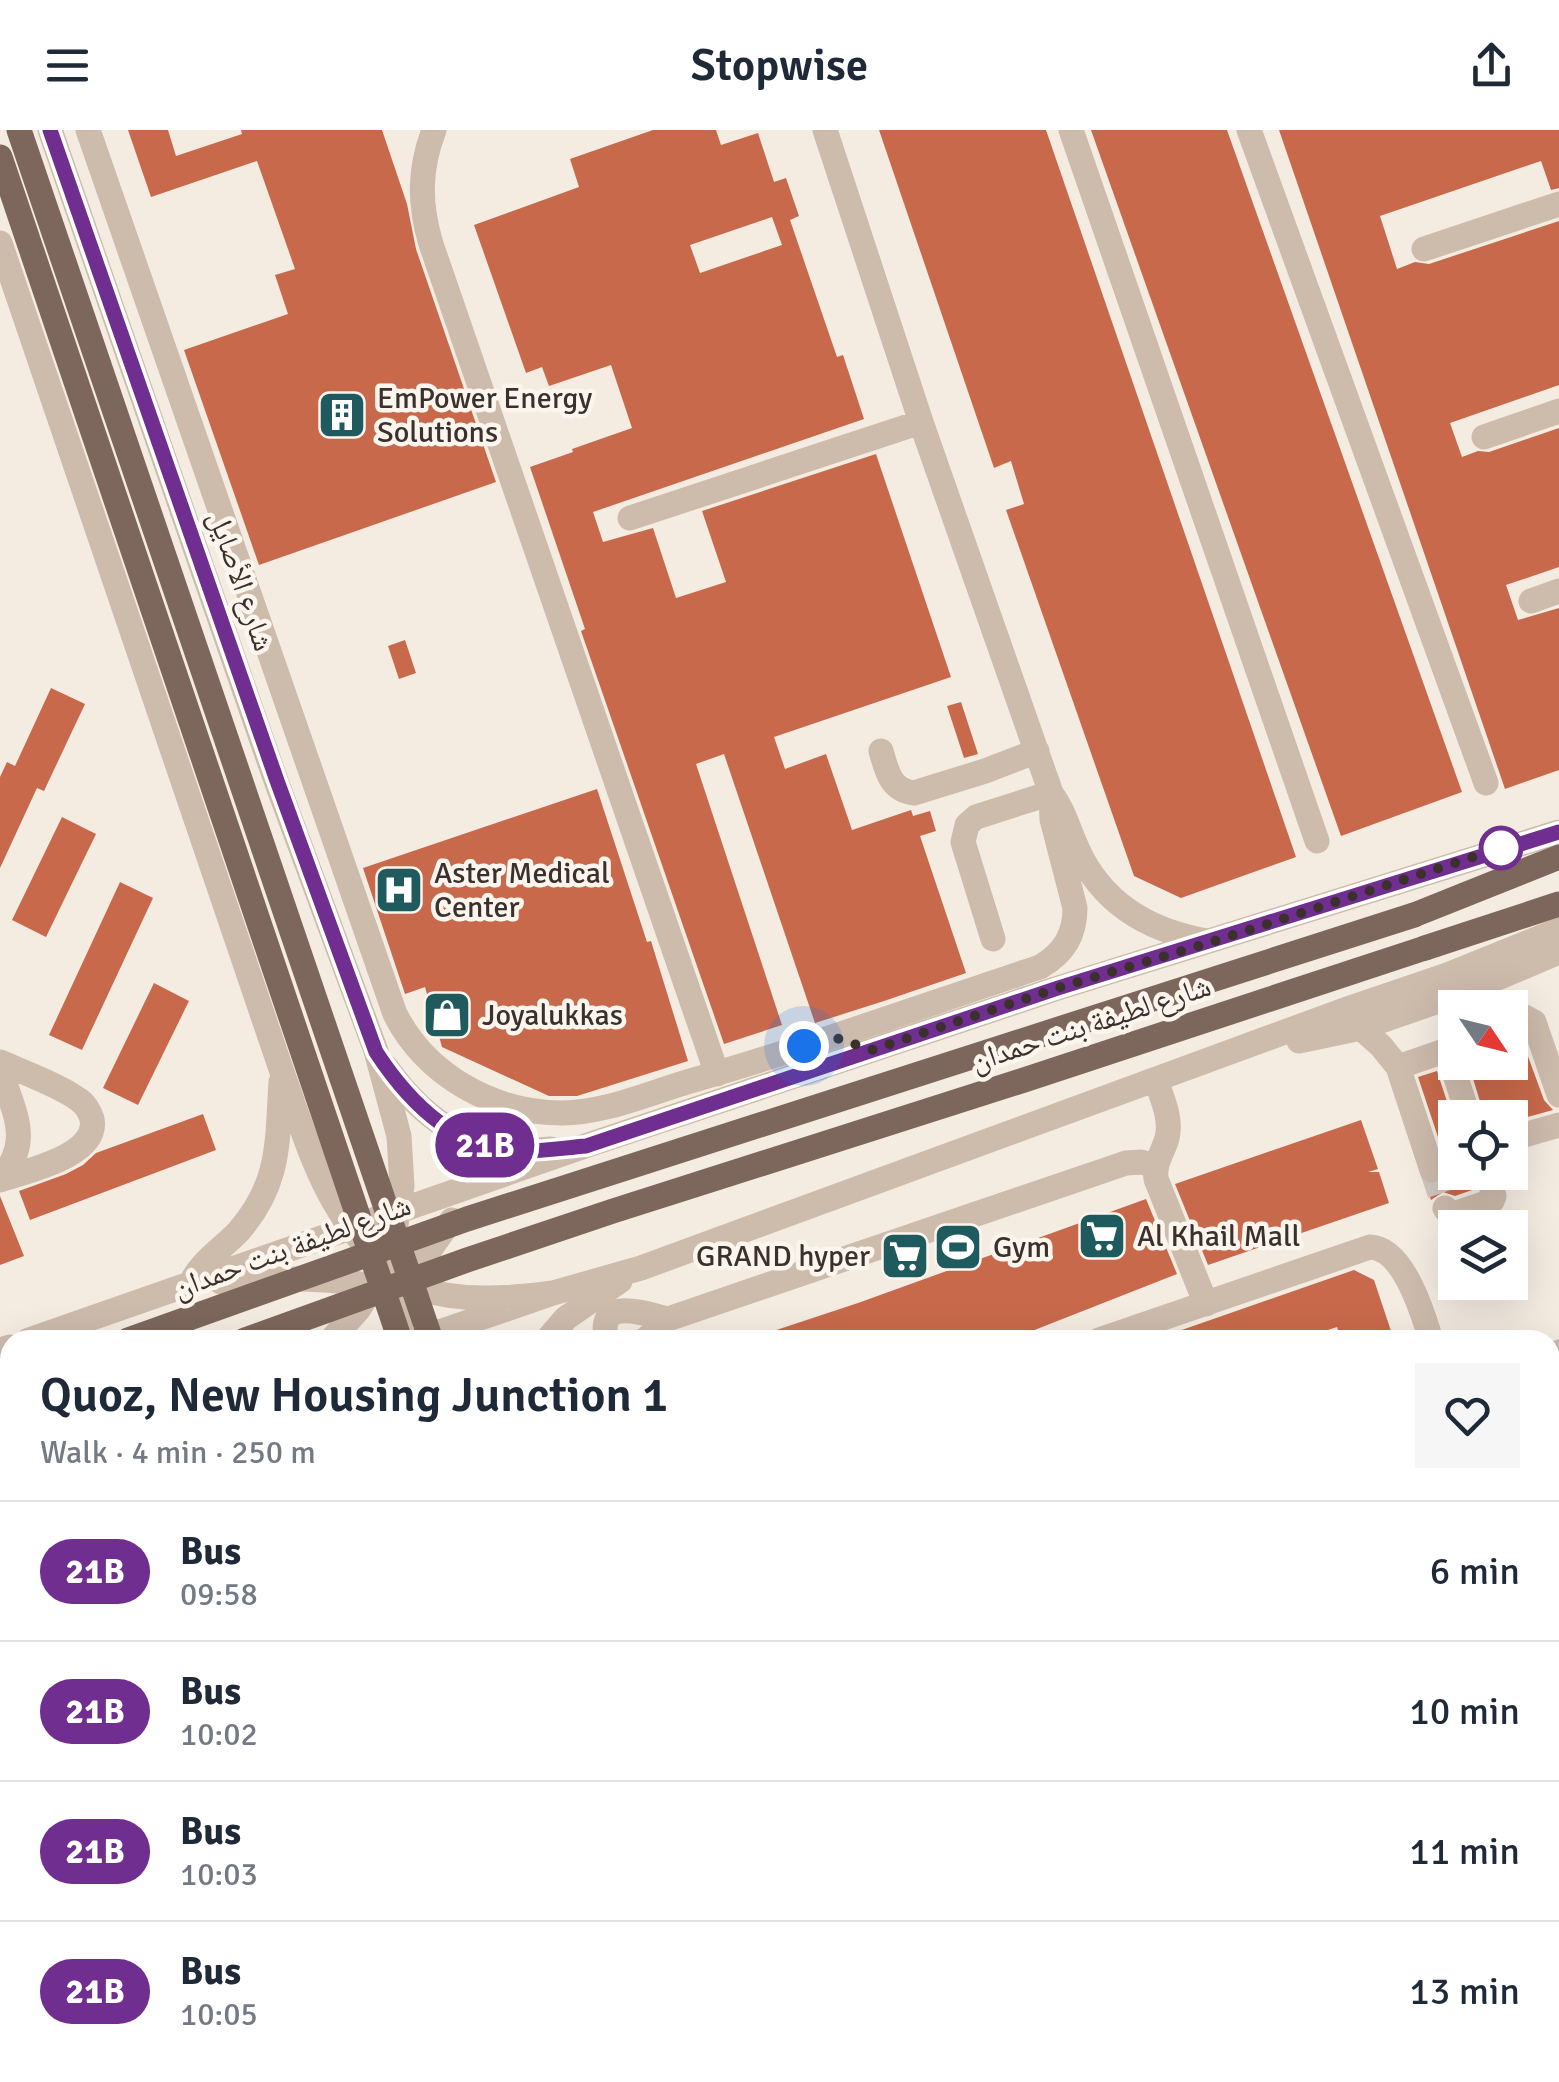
<!DOCTYPE html>
<html lang="en">
<head>
<meta charset="utf-8">
<style>
	body { margin:0; font-family:Signika,"Noto Naskh Arabic",sans-serif; background:#f6f6f7; color:#1f2937; height:100vh; display:flex; flex-direction:column; font-size:38px; white-space:nowrap }
	* { box-sizing:border-box; margin:0 }
	p { font-size:32px; color:#747a83 }
	.icon { flex:none; width:55px; height:55px; fill:none; stroke:currentColor; stroke-width:2; stroke-linecap:round; stroke-linejoin:round }
	.map { position:relative; flex:1; overflow:hidden }
	.panel { position:absolute; left:0px; top:1200px; width:1560px; height:752px; display:flex; flex-direction:column; background:#fff; border-radius:30px 30px 0 0; box-shadow:0 10px 40px #0002 }
	.panel>* { flex:none }
	.badge { padding:0 20px; border-radius:32px; font-size:35px; line-height:65px }
	.needle { width:65px; rotate:125deg }
	.buttons { position:absolute; left:1438px; top:860px; display:grid; gap:20px }
	.buttons a { display:grid; place-items:center; width:90px; height:90px; border-radius:0px; background:#fff; box-shadow:0 10px 40px #0002; font-size:50px }
	.you { position:absolute; width:50px; height:50px; margin:-25px; border:8px solid #fff; border-radius:50%; background:#1a73e8; box-shadow:0 0 0 15px #1a73e833 }
	.map>.badge { position:absolute; translate:-50% -50%; box-shadow:0 0 0 5px #fff }
	.round { display:grid; place-items:center; flex:none; width:105px; height:105px; border-radius:0px; background:#f6f6f7 }
	.overview { display:flex; align-items:center; justify-content:space-between; height:170px; padding:0 40px }
	h1 { font-size:48px; font-weight:600; line-height:75px }
	ul { padding:0; list-style:none }
	li { display:flex; align-items:center; gap:30px; height:140px; padding:0 40px; border-top:2px solid #e0e1e3 }
	li div { flex:1 }
	li b { display:block; font-size:38px }
	li em { font-style:normal }
	li .badge { min-width:110px; font-weight:700; text-align:center }
	header { display:flex; justify-content:space-between; align-items:center; height:130px; padding:0 40px; background:#fff; font-size:45px; font-weight:600 }
	.map>svg:first-child { display:block }
</style>
</head>
<body>
<header><svg class="icon" aria-label="menu" viewBox="0 0 24 24"><path d="M4 6h16M4 12h16M4 18h16"/></svg>Stopwise<svg class="icon" aria-label="share" viewBox="0 0 24 24"><path d="M12 15V3M7 8l5-5 5 5M5 13v7h14v-7"/></svg></header>
<div class="map">
<svg width="1559" height="1952" viewBox="0 0 1559 1952">
	<rect width="100%" height="100%" fill="#f4ebe1"/>
	<path fill="#c8694b" fill-rule="evenodd" d="M128 0H168L176 26 242 4 241 0H382L407 74 416 119 496 352 259 435 184 220 288 184 275 145 295 139 257 31 151 67Z
		M653 0H716L721 15 758 3 774 52 786 48 799 86 790 90 837 227 843 225 864 289 593 382 603 412 653 398 676 468 726 452 702 381 876 324 951 547 774 607 785 639 826 624 852 700 911 680 913 686 930 681 936 701 920 706 966 843 884 871 815 893 724 624 696 634 782 895 724 914 581 501 585 499 530 337 573 322 572 319 632 298 611 235 549 256 542 237 526 243 474 95 579 57 570 29ZM772 87 782 115 700 143 690 115Z
		M879 0H1046L1296 727 1181 768 1134 746 1006 380 1024 374 1011 331 994 338Z
		M1091 0H1227L1462 662 1341 706Z
		M1279 0H1559V58L1551 60 1541 31 1380 86 1397 139 1415 132 1429 134 1559 91V255L1450 293 1462 327 1478 321 1489 322 1559 298V437L1506 455 1518 490 1559 478V640L1505 659Z
		M405 510 416 543 399 549 388 516Z
		M51 558 85 574 44 661 37 658 0 738V647L7 632 15 636Z
		M961 572 978 624 964 628 947 576Z
		M597 659 647 812 651 811 688 931 577 966H549L442 917 425 857 405 864 363 738Z
		M62 687 96 704 46 807 12 790Z
		M120 752 153 768 82 920 49 905Z
		M154 853 189 871 138 975 103 958Z
		M1519 902 1544 970 1553 980 1510 992V988H1485L1468 932H1510V904Z
		M1437 941 1455 996V1010L1440 1013 1418 947Z
		M203 984 216 1020 30 1090 19 1061 66 1044 83 1035 96 1023Z
		M1361 990 1378 1039 1368 1042H1379L1389 1073 1208 1135 1175 1054Z
		M1456 1042H1471L1475 1059 1455 1066 1443 1062 1431 1070 1426 1055H1438L1447 1045Z
		M0 1066 24 1126 0 1135Z
		M1146 1069 1177 1144 1009 1210H756L755 1207 858 1173Z
		M1354 1140 1374 1150 1394 1210H1341L1337 1197 1297 1210H1153Z"/>
	<g fill="none" stroke-linecap="round" stroke-linejoin="round">
		<path stroke="#cfc6bd" stroke-width="25" stroke-dasharray="25 12" stroke-linecap="butt" d="M1432 1040 1445 1078"/>
		<path stroke="#b9a596" stroke-width="4" stroke-dasharray="5 5" stroke-linecap="butt" d="M0 1428 10 1425
			M1550 1781 1559 1778"/>
		<path stroke="#cdbbac" stroke-width="25" d="M50 0 275 648 376 921 399 1006 402 1056 396 1094
			M88 0 395 884C426 945 493 983 562 983 604 983 647 964 687 952 806 918 922 876 1040 837 1064 823 1075 805 1075 778L1052 689 1051 663
			M434 0C419 39 419 74 431 114L717 944
			M825 0 921 292 1051 663C1064 680 1069 701 1078 720 1103 775 1150 801 1207 811
			M1071 0 1317 711
			M1249 0 1486 653
			M0 113 282 942C309 1017 327 1089 392 1141 399 1147 407 1155 416 1158 460 1172 509 1169 553 1163
			M1424 119 1559 74
			M1484 307 1559 281
			M630 388 921 292
			M1531 471 1559 461
			M881 621C887 641 890 660 914 663L985 641 1037 621
			M993 809 963 712 967 695 976 687 1051 663
			M1510 888 1521 885 1534 892 1559 965
			M1361 898 1381 916 1398 937 1432 1040
			M1299 911 1361 898 1467 861 1559 822
			M1447 920 1469 988
			M0 932C22 942 61 956 79 970 85 974 90 982 92 989 99 1026 26 1041 0 1050
			M386 937C428 996 477 1026 551 1019
			M1398 937 1447 920 1455 914
			M0 938C13 982 34 1010 0 1049
			M1156 950C1162 968 1172 989 1167 1008 1163 1023 1154 1032 1156 1049L1206 1174
			M1510 1009 1559 995
			M1430 1033 1455 1026
			M1445 1078 1449 1084H1453L1492 1071 1494 1066 1487 1042
			M221 1152C277 1149 330 1145 385 1159
			M191 1153C200 1132 223 1118 239 1101 281 1052 277 1012 281 952
			M668 1189 1126 1033 1141 1032 1156 1036
			M29 1210 585 1016 1058 858 1559 702
			M331 1210 358 1180 374 1155
			M398 1210C404 1165 422 1125 452 1090
			M416 1210 553 1163 641 1138 1350 878 1447 845 1559 800
			M547 1210 566 1188 620 1151
			M607 1210C595 1165 646 1184 668 1189L645 1210
			M1099 1210 1370 1117C1403 1118 1423 1183 1431 1210
			M0 1220 10 1217
			M1550 1225 1559 1222
			M0 1350 10 1347
			M1550 1519 1559 1516
			M1550 1588 1559 1614
			M0 1748 10 1745
			M1550 1891 1559 1888
			M0 1921 10 1919
			M123 1942 124 1952
			M405 1942 406 1952
			M566 1942V1952
			M646 1942 647 1952
			M1220 1942 1223 1952
			M1312 1942 1315 1952
			M1441 1942 1445 1952
			M1534 1942 1538 1952
			M1160 1952 1164 1942"/>
		<path stroke="#7d675c" stroke-width="25" d="M1414 785 1559 727
			M1425 818 1559 774
			M0 1256 10 1252
			M0 1297 10 1294
			M589 1942 590 1952
			M617 1942 618 1952"/>
		<path stroke="#7d675c" stroke-width="25" d="M19 0 431 1210
			M0 27 400 1210
			M128 1210 467 1089 1414 785
			M245 1210 467 1130 613 1081 1021 951 1425 818"/>
	</g>
	<g fill="none" stroke-linecap="round" stroke-linejoin="round">
		<g stroke="#fff" stroke-width="22">
			<path id="line" d="M50 0 276 648 376 922C408 971 453 1018 516 1021 539 1022 562 1018 586 1016L1058 858 1559 702"/>
		</g>
		<use href="#line" stroke="#6f2e90" stroke-width="15"/>
		<path stroke="#3b302b" stroke-width="10" stroke-dasharray="0 18" d="M804 916 833 907 872 920 1058 858 1212 812 1501 718"/>
	</g>
	<defs>
		<g id="building-square" transform="scale(2.5)"><rect x="-9" y="-9" width="18" height="18" rx="4" fill="#1f5a5e" stroke="#fbf5ee"/><path d="M-4-6H4V6H1V3H-1V6H-4ZM-2.5-4.3h1.7v1.8h-1.7ZM.8-4.3h1.7v1.8H.8ZM-2.5-1h1.7V.8h-1.7ZM.8-1h1.7V.8H.8Z" fill="#fff"/></g>
		<g id="hospital-square" transform="scale(2.5)"><rect x="-9" y="-9" width="18" height="18" rx="4" fill="#1f5a5e" stroke="#fbf5ee"/><path d="M-5-5h3v3.5h4V-5h3V5h-3V1.5h-4V5h-3Z" fill="#fff"/></g>
		<g id="shop-square" transform="scale(2.5)"><rect x="-9" y="-9" width="18" height="18" rx="4" fill="#1f5a5e" stroke="#fbf5ee"/><path d="M-5-2.5h2.3a2.7 3.5 0 0 1 5.4 0H5L5.5 6h-11ZM-1.5-2.5h3a1.5 2.3 0 0 0-3 0Z" fill="#fff"/></g>
		<g id="supermarket-square" transform="scale(2.5)"><rect x="-9" y="-9" width="18" height="18" rx="4" fill="#1f5a5e" stroke="#fbf5ee"/><path d="M-6-5.5h2.5l.6 2H6L4.5 2H-2.5L-4.4-4H-6ZM-1.5 3.2a1.3 1.3 0 1 0 .1 0ZM3 3.2a1.3 1.3 0 1 0 .1 0Z" fill="#fff"/></g>
		<g id="stadium-square" transform="scale(2.5)"><rect x="-9" y="-9" width="18" height="18" rx="4" fill="#1f5a5e" stroke="#fbf5ee"/><path d="M0-5a6.5 5 0 1 0 0 10a6.5 5 0 1 0 0-10ZM-3.5-1.8h7v3.6h-7Z" fill="#fff"/></g>
	</defs>
	<g fill-rule="evenodd">
		<use href="#building-square" x="342" y="285"/>
		<use href="#hospital-square" x="399" y="760"/>
		<use href="#shop-square" x="447" y="885"/>
		<use href="#supermarket-square" x="1102" y="1106"/>
		<use href="#stadium-square" x="958" y="1117"/>
		<use href="#supermarket-square" x="905" y="1126"/>
	</g>
	<circle fill="#fff" stroke="#6f2e90" stroke-width="5" cx="1501" cy="718" r="20"/>
	<g text-anchor="middle" dominant-baseline="central" stroke-width="9" stroke-linejoin="round" paint-order="stroke">
		<g font-size="30" fill="#3b302b" stroke="#fbf5ee" text-anchor="start">
			<text x="377" y="268">EmPower Energy<tspan x="377" dy="34">Solutions</tspan></text>
			<text x="434" y="743">Aster Medical<tspan x="434" dy="34">Center</tspan></text>
			<text x="482" y="885">Joyalukkas</text>
			<text x="1137" y="1106">Al Khail Mall</text>
			<text x="993" y="1117">Gym</text>
			<text x="870" y="1126" text-anchor="end">GRAND hyper</text>
		</g>
		<g font-size="30" fill="#3b302b" stroke="#fbf5ee">
			<text transform="translate(241 451) rotate(71)">شارع الأصايل</text>
			<text transform="translate(1091 894) rotate(-18)">شارع لطيفة بنت حمدان</text>
			<text transform="translate(292 1117) rotate(-20)">شارع لطيفة بنت حمدان</text>
		</g>
	</g>
</svg>
<div class="buttons">
<a><svg class="needle" viewBox="-14 -14 28 28"><path d="M0-13l5 13h-10z" fill="#e53935"/><path d="M0 13l5-13h-10z" fill="#747a83"/></svg></a>
<a><svg class="icon" aria-label="locate" viewBox="0 0 24 24"><circle cx="12" cy="12" r="6"/><path d="M12 2v4M12 18v4M2 12h4M18 12h4"/></svg></a>
<a><svg class="icon" aria-label="layers" viewBox="0 0 24 24"><path d="M12 4l9 5-9 5-9-5zM3 14l9 5 9-5"/></svg></a>
</div>
<div class="you" style="left:804px;top:916px"></div>
<b class="badge" style="left:485px;top:1015px;background:#6f2e90;color:#fff">21B</b>
<section class="panel">
<div class="overview"><div><h1>Quoz, New Housing Junction 1</h1><p>Walk · 4 min · 250 m</p></div><a class="round"><svg class="icon" aria-label="heart" viewBox="0 0 24 24"><path d="M12 20l-8-8c-3-5 5-10 8-4 3-6 11-1 8 4z"/></svg></a></div>
<ul>
<li><span class="badge" style="background:#6f2e90;color:#fff">21B</span><div><b>Bus</b><p>09:58</p></div><em>6 min</em></li>
<li><span class="badge" style="background:#6f2e90;color:#fff">21B</span><div><b>Bus</b><p>10:02</p></div><em>10 min</em></li>
<li><span class="badge" style="background:#6f2e90;color:#fff">21B</span><div><b>Bus</b><p>10:03</p></div><em>11 min</em></li>
<li><span class="badge" style="background:#6f2e90;color:#fff">21B</span><div><b>Bus</b><p>10:05</p></div><em>13 min</em></li>
</ul>
</section>
</div>
</body>
</html>
